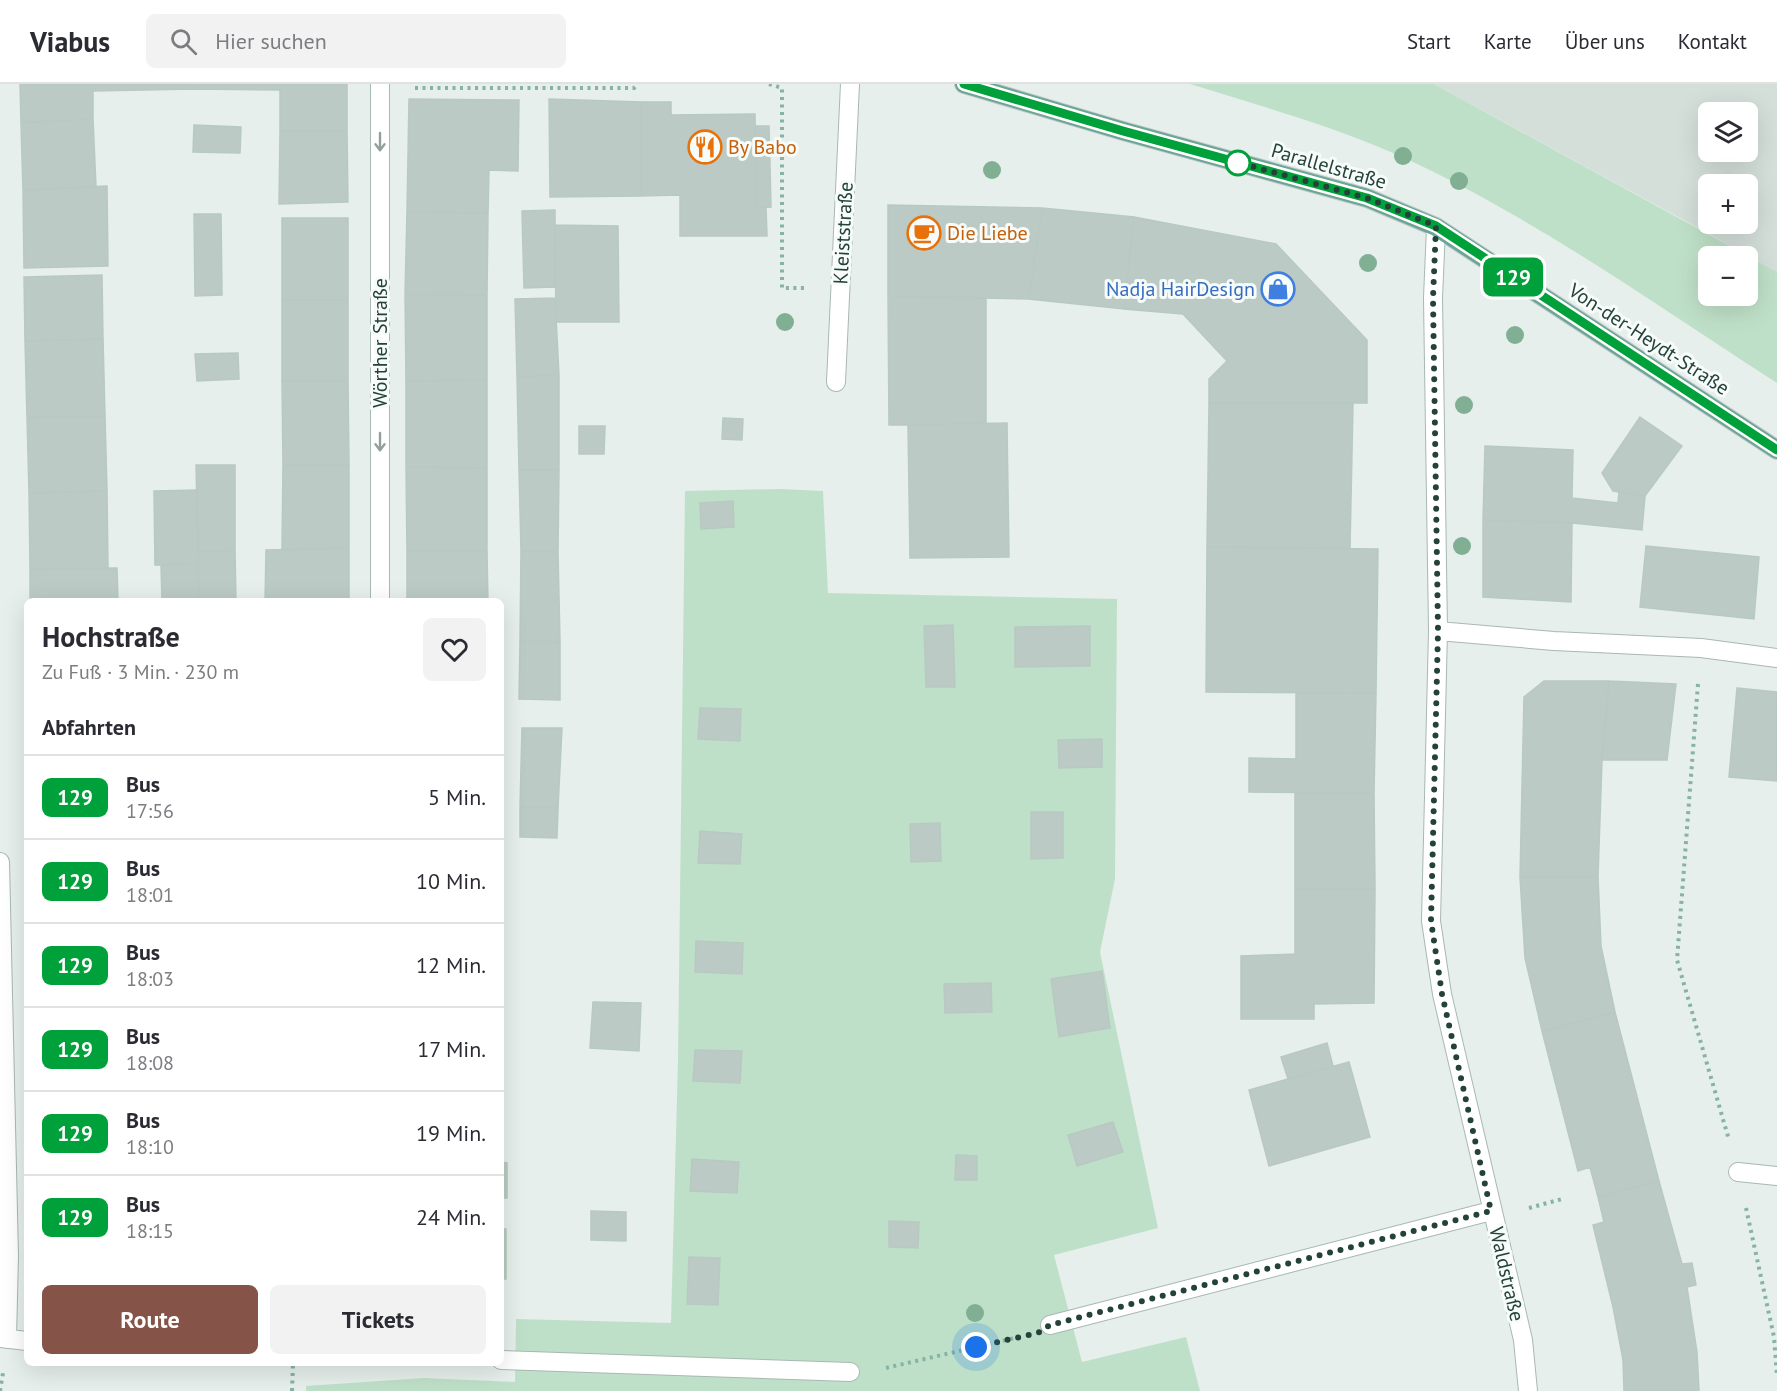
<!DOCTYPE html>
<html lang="de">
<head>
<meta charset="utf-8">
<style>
	body { margin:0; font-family:"PT Sans",sans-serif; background:#f2f2f3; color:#2b2b33; height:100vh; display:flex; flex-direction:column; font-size:22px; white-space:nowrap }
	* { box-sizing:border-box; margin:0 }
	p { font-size:20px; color:#7c7c81 }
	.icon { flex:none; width:33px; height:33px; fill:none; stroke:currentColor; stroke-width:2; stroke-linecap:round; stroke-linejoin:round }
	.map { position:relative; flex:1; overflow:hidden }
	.drawer { position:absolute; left:24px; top:514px; width:480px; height:768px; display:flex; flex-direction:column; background:#fff; border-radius:9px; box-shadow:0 6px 24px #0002 }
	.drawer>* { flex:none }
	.badge { padding:0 12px; border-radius:9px; font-size:21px; line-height:39px }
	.fabs { position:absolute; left:1698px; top:18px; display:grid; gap:12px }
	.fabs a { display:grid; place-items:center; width:60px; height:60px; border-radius:9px; background:#fff; box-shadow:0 6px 24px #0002; font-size:30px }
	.you { position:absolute; width:30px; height:30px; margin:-15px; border:4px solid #fff; border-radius:50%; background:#1a73e8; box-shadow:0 0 0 9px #1a73e833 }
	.map>.badge { position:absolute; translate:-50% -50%; box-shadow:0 0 0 3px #fff }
	h2 { padding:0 18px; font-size:22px; line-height:54px }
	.round { display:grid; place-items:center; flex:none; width:63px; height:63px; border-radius:9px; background:#f2f2f3 }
	.headline { display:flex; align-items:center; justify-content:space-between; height:102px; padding:0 18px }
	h1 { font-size:28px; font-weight:700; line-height:45px }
	.cta { display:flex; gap:12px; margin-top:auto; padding:12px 18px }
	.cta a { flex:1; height:69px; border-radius:9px; background:#855347; color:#fff; font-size:24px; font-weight:700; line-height:69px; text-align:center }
	.cta a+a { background:#f2f2f3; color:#2b2b33 }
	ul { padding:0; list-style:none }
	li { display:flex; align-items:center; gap:18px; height:84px; padding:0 18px; border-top:2px solid #e1e1e2 }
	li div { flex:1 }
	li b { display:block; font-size:22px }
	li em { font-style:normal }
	li .badge { min-width:66px; font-weight:700; text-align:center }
	header { display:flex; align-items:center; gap:36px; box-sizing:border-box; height:84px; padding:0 30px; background:#fff; border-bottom:2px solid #e1e1e2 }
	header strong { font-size:28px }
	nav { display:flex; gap:33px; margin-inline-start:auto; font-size:21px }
	.search { width:420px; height:54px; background:#f2f2f3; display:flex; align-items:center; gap:15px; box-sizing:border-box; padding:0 21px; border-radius:9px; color:#7c7c81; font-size:22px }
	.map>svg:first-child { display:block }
</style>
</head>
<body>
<header>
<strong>Viabus</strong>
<div class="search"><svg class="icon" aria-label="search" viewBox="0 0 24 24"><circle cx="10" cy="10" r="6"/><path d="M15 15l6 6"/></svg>Hier suchen</div>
<nav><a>Start</a><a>Karte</a><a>Über uns</a><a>Kontakt</a></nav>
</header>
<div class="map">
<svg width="1777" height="1307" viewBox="0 0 1777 1307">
	<rect width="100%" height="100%" fill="#e6efeb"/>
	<path fill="#d4dfda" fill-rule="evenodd" d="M1434 0H1777V188L1680 134ZM1708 28H1748V68H1708ZM1708 100H1748V140H1708Z"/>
	<path fill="#bfe0c8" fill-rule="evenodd" d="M1190 0H1434L1777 188V299C1654 220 1534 133 1400 72 1333 42 1260 22 1190 0ZM1708 172H1748V212H1708Z
		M780 405 823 407 828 509 1117 515 1115 795 1100 868 1158 1144 1054 1171 1082 1278 1186 1253 1200 1307H306V1302L424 1294 515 1298 516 1235 671 1239 678 976 685 407Z"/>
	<path fill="#bbcac4" stroke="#b8c9c2" stroke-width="1.5" d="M20 0H194V5L93 7V35L21 39Z
		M194 0H347V47H280V6L194 5Z
		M409 15 519 16 518 87 489 86 488 129 407 128Z
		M549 15 641 18V112L550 113Z
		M641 18H671V31L755 30 756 124 766 123 767 152H680V111L641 112Z
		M93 35 96 103 23 106 21 39Z
		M194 41 241 43 240 69 193 68Z
		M755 42H769L771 123 756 124Z
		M280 47H347L348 118 279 120Z
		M1704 54 1708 55V67H1703Z
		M107 102 108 182 24 184 23 106Z
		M888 121 1042 124 1029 215 888 212Z
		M1042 124 1134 133 1124 225 1029 215Z
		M555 126V203L524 204 522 127Z
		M407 128 488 129 487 211 405 210Z
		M194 130H221L222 211 195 212Z
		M1134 133 1276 160 1367 256V319H1209V295L1227 277 1183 230 1124 225Z
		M282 134H348V216H282Z
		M555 141 618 142 619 238H556Z
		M102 191 103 255 25 257 24 193Z
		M405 210 487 211V296L406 297Z
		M888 212 986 214V339L889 341Z
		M555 214 559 291 517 293 515 215Z
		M282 216H348V297H282Z
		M103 255 105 332 27 333 25 257Z
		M238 269 239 295 197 297 195 270Z
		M559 291V386H519L517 293Z
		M487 296V384L406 383V297Z
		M282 297H348L349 381H283Z
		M1209 319 1353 320 1350 464 1207 463Z
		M105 332 107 407 29 409 27 333Z
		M1640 333 1682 362 1645 412 1613 407 1602 389Z
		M723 334 743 335 742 356 722 355Z
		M1007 339 1009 473 910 474 908 341Z
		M579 342H605L604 370H579Z
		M1485 362 1573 366 1572 414 1618 419 1619 408 1645 412 1642 446 1572 439 1483 436Z
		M196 381H235V466L198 468Z
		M283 381H349V464L282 466Z
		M406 383 487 384V467H407Z
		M519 386H559L558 468 521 467Z
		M197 406 198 480 155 481 154 407Z
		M107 407 108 484 30 485 29 409Z
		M733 417 734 443 701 445 700 419Z
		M1483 436 1572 439 1571 518 1483 513Z
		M1646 462 1759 473 1754 535 1640 523Z
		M1207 463 1378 465 1376 609 1206 608Z
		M349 464V518H265L266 466Z
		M235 466 236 518H199L198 468Z
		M407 467H487L488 518H407Z
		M521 467 558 468 560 558 520 557Z
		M198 480 199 518H162L161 481Z
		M117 484 118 518H30V485Z
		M953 541 955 603H926L924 542Z
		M1090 542V582L1015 583V543Z
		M520 557 560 558V616L519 615Z
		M1544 597H1609L1602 676 1598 793H1520L1524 613Z
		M1609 597 1676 600 1667 676H1602Z
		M1737 604 1777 608V697L1729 693Z
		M1296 609H1376L1374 709 1249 708V674L1296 675Z
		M700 624 741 625 740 657 698 655Z
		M522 644H562L558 724 520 723Z
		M1102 655V683L1059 684 1058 656Z
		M1295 709H1374L1375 805H1295Z
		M520 723 558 724 557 754 520 753Z
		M1031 728H1063V774L1031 775Z
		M940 739 941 777 911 778 910 740Z
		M700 747 742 750 740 780 698 779Z
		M1520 793H1598L1601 862 1615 928 1542 947 1525 874Z
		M1295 805H1375L1374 919 1314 920V935H1241V872L1295 870Z
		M696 857 743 859 742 890 695 888Z
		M1102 887 1110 944 1059 953 1051 895Z
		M991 899 992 928 945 929 944 900Z
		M593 918 641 919 639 967 590 964Z
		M1615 928 1659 1097 1598 1113 1590 1083 1578 1087 1542 947Z
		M1327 959 1333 982 1288 995 1281 973Z
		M695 966 742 967 740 999 693 997Z
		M1349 978 1370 1053 1269 1082 1249 1006Z
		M1113 1038 1123 1068 1077 1082 1068 1051Z
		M956 1071 977 1072V1096H955Z
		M692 1075 739 1078 737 1109 690 1107Z
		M501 1078 507 1079V1114H501Z
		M1659 1097 1682 1180 1692 1179 1696 1201 1687 1203 1697 1268 1699 1307H1624L1623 1276 1613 1223 1593 1141 1604 1138 1598 1113Z
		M591 1127 626 1128V1157L591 1156Z
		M889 1137 919 1138 918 1164 889 1163Z
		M501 1145H506V1195H501Z
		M689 1173 720 1174 718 1221 687 1220Z"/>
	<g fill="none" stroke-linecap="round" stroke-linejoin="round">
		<g stroke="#a8b8b2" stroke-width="20">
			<path id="minor" d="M1436 143 1433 214 1438 547 1431 837 1442 910 1523 1256 1528 1307
				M836 298 850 0
				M380 518V0
				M1438 547 1554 557 1701 564 1777 574
				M0 778 9 1172 7 1255
				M1738 1088 1777 1092
				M1050 1241 1491 1127
				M0 1254 27 1257
				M501 1276 850 1288"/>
		</g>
		<g stroke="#c2cac8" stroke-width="20">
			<path id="major" d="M964 0 1123 47 1367 114 1436 143 1777 366"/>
		</g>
		<path stroke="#86b3a5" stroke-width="4" stroke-dasharray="3 4.5" stroke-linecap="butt" d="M769 0 782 4V204H806
			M415 4H634L638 0
			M1698 600 1677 876 1729 1056
			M1529 1124 1562 1115
			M1746 1124 1774 1253 1777 1292
			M886 1284 1019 1253
			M0 1307 3 1289
			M292 1307 293 1280"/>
		<use href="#minor" stroke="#fff" stroke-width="18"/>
		<use href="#major" stroke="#6aa596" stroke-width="18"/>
	</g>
	<g fill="#80af93">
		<circle cx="1403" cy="72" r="9"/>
		<circle cx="992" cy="86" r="9"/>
		<circle cx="1459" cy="97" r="9"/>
		<circle cx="1368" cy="179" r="9"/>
		<circle cx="785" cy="238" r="9"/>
		<circle cx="1515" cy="251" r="9"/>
		<circle cx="1464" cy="321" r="9"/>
		<circle cx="1462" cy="462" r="9"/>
		<circle cx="975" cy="1229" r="9"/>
	</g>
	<defs><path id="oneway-shaft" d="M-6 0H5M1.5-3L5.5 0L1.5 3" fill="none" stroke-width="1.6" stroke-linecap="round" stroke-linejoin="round" transform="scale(1.5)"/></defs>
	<g stroke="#92a09c">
		<use href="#oneway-shaft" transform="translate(380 58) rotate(90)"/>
		<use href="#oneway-shaft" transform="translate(380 358) rotate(90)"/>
	</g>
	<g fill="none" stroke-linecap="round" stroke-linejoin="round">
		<g stroke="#fff" stroke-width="14">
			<path id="line" d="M964 0 1123 47 1367 114 1436 142 1777 366"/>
		</g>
		<use href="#line" stroke="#00a13a" stroke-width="9"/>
		<path stroke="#24423a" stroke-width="6" stroke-dasharray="0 10.8" d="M976 1263 1038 1249 1050 1241 1491 1127 1442 910 1431 837 1438 547 1433 214 1436 142 1367 114 1236 78 1238 79"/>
	</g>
	<defs>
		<g id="restaurant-ring" transform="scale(1.725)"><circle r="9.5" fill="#f7fbf9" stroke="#e8710a" stroke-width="1.5"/><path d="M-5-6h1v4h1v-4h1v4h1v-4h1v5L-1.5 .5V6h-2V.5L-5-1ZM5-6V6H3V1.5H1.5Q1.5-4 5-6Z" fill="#e8710a"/></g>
		<g id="cafe-ring" transform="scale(1.725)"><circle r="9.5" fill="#f7fbf9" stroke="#e8710a" stroke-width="1.5"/><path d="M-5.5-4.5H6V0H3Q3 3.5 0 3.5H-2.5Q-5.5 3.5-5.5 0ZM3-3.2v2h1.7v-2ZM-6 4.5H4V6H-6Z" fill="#e8710a"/></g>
		<g id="shop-ring" transform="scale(1.725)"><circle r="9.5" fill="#f7fbf9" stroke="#3f7fe0" stroke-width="1.5"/><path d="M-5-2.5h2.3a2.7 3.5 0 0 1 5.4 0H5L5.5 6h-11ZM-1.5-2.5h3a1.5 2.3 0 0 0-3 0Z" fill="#3f7fe0"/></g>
	</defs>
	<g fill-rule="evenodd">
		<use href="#restaurant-ring" x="705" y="63"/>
		<use href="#cafe-ring" x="924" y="149"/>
		<use href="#shop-ring" x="1278" y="205"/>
	</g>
	<circle fill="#fff" stroke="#00a13a" stroke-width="3" cx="1238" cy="79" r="12"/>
	<g text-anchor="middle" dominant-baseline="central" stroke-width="6" stroke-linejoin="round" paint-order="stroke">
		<g font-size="20" fill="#c56008" stroke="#f7fbf9" text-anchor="start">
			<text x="728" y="63">By Babo</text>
			<text x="947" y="149">Die Liebe</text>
		</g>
		<g font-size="20" fill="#24423a" stroke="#f7fbf9">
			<text transform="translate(1329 82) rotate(16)">Parallelstraße</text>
			<text transform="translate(843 149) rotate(-87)">Kleiststraße</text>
			<text transform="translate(1649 255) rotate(33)">Von-der-Heydt-Straße</text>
			<text transform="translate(380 259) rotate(-90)">Wörther Straße</text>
			<text transform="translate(1507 1190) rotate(77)">Waldstraße</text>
		</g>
		<g font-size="20" fill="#366cbe" stroke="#f7fbf9" text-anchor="end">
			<text x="1255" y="205">Nadja HairDesign</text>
		</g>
	</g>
</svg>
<div class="fabs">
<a><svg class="icon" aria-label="layers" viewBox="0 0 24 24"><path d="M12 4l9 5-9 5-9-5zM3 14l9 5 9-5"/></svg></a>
<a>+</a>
<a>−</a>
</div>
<div class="you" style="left:976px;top:1263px"></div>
<b class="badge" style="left:1513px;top:193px;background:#00a13a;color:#fff">129</b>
<section class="drawer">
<div class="headline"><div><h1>Hochstraße</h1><p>Zu Fuß · 3 Min. · 230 m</p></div><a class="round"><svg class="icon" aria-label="heart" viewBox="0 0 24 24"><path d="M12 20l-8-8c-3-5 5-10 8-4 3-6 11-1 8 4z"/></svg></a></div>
<h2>Abfahrten</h2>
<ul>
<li><span class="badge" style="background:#00a13a;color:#fff">129</span><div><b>Bus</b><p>17:56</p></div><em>5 Min.</em></li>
<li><span class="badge" style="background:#00a13a;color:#fff">129</span><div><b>Bus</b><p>18:01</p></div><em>10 Min.</em></li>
<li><span class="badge" style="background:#00a13a;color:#fff">129</span><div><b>Bus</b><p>18:03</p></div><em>12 Min.</em></li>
<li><span class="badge" style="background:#00a13a;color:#fff">129</span><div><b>Bus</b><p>18:08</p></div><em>17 Min.</em></li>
<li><span class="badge" style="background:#00a13a;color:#fff">129</span><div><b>Bus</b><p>18:10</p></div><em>19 Min.</em></li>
<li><span class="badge" style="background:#00a13a;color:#fff">129</span><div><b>Bus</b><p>18:15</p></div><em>24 Min.</em></li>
</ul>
<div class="cta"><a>Route</a><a>Tickets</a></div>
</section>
</div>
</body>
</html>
